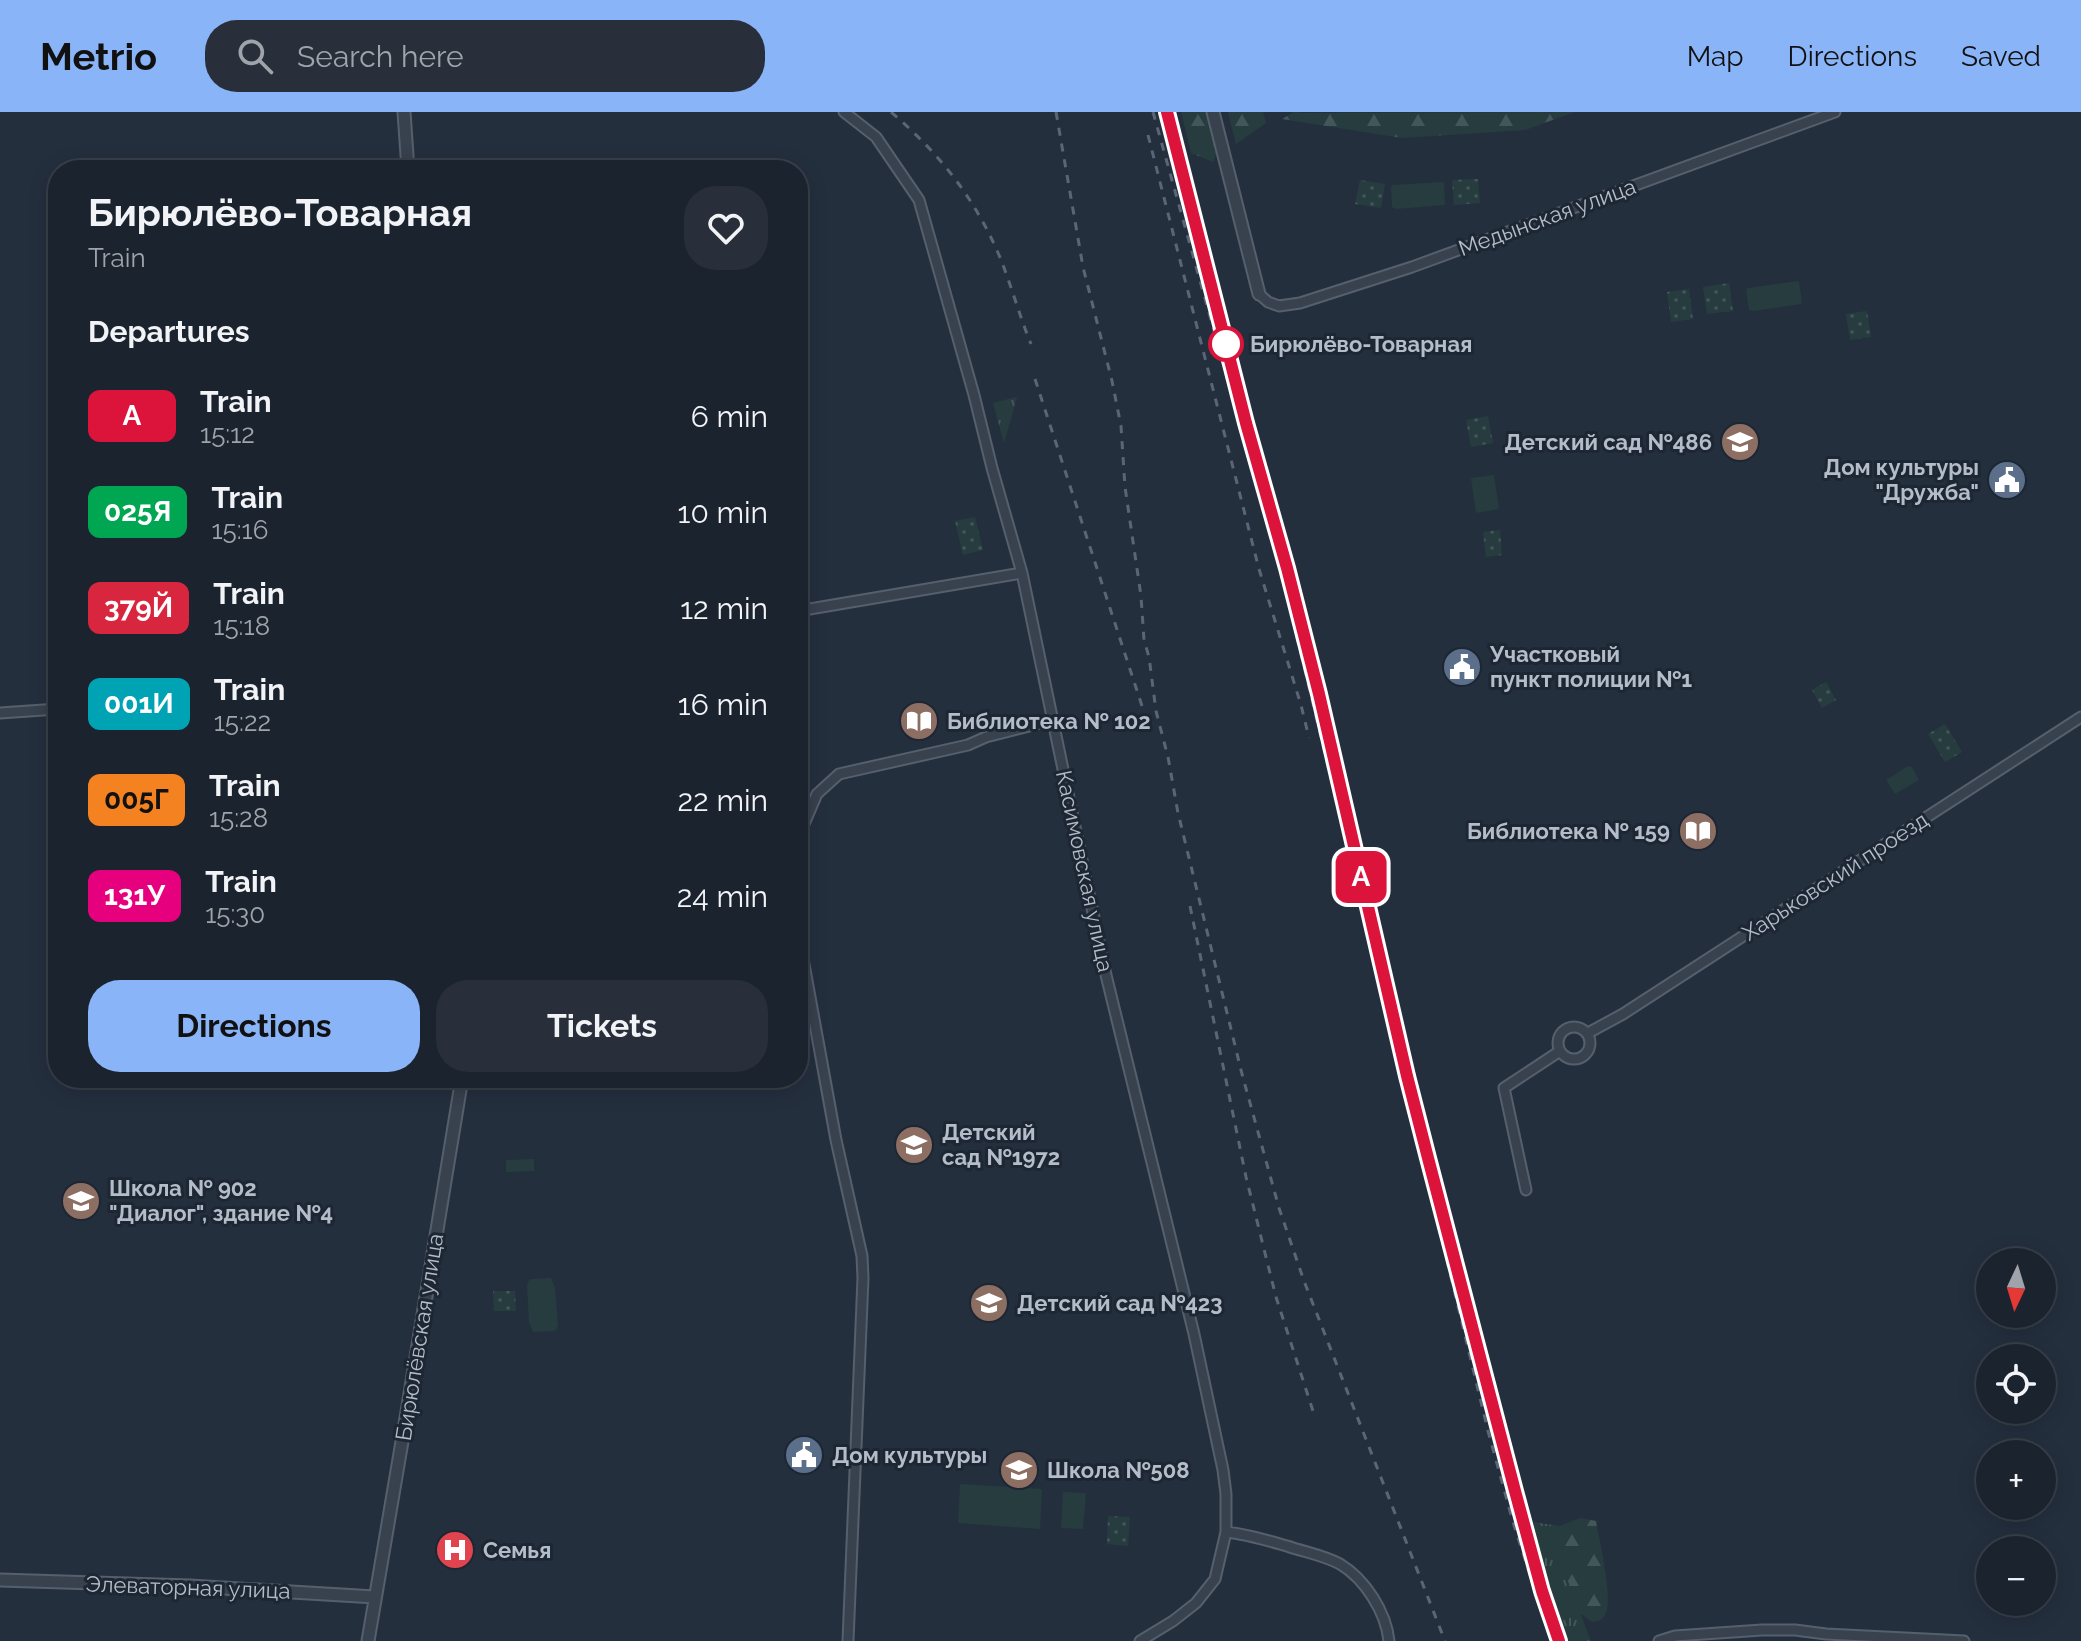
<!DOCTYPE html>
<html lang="en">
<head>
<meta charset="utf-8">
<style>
	body { margin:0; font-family:Raleway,sans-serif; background:#282f3a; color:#f1f3f6; height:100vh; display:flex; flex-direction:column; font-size:30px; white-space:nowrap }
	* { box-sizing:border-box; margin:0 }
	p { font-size:26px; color:#a0a4aa }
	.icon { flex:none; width:44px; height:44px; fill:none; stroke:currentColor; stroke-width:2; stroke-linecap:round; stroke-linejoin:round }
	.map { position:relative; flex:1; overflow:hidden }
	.drawer { position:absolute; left:48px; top:48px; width:760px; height:928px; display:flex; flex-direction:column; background:#1b232e; border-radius:32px; box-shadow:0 4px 20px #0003,0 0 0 2px #39404a }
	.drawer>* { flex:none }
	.badge { padding:0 16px; border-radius:12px; font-size:28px; line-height:52px }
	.needle { width:52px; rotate:184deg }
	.controls { position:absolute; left:1976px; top:1136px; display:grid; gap:16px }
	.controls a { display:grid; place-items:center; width:80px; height:80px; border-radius:50%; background:#1b232e; box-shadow:0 4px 20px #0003,0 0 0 2px #39404a; font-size:40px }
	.map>.badge { position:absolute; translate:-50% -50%; box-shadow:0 0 0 4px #fff }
	h2 { padding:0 40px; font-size:30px; line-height:72px }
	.round { display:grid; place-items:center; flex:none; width:84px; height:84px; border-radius:32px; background:#282f3a }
	.headline { display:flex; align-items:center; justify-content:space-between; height:136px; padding:0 40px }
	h1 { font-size:38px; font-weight:700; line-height:60px }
	.cta { display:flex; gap:16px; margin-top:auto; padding:16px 40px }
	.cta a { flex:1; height:92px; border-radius:32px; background:#8ab4f8; color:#111; font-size:32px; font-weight:700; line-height:92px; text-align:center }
	.cta a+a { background:#282f3a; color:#f1f3f6 }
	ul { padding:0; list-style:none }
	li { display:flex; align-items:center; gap:24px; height:96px; padding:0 40px }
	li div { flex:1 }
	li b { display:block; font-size:30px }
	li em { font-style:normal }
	li .badge { min-width:88px; font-weight:700; text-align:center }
	header { display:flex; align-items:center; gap:48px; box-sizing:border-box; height:112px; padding:0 40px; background:#8ab4f8; color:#111 }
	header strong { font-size:38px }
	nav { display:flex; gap:44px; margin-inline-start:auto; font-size:28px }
	.search { width:560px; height:72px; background:#282f3a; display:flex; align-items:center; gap:20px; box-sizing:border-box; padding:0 28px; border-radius:32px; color:#a0a4aa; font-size:30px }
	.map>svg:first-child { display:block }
</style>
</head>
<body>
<header>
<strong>Metrio</strong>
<div class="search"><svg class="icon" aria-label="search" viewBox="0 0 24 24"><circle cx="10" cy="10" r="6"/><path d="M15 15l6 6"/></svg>Search here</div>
<nav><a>Map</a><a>Directions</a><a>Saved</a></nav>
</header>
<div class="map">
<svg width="2081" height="1529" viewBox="0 0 2081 1529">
	<defs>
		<pattern id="grass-tufts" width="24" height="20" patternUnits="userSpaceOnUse" patternTransform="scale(2)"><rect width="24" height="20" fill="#263c3f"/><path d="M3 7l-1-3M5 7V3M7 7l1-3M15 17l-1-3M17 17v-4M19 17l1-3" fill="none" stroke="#435659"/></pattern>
		<pattern id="forest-firs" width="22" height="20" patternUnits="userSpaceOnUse" patternTransform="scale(2)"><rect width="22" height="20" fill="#263c3f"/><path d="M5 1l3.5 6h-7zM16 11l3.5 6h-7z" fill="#435659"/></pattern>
		<pattern id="park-dots" width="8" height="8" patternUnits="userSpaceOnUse" patternTransform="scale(2)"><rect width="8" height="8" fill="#263c3f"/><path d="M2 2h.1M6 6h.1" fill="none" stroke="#435659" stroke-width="1.8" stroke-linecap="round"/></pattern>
	</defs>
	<rect width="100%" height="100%" fill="#242f3e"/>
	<path fill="url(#grass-tufts)" d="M1017 285 1004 331 993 291Z
		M1533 1410 1560 1414V1430L1557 1446 1566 1464 1591 1529H1564Z"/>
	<path fill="url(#forest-firs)" d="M1181 0H1208L1218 38 1213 50 1191 41Z
		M1228 0H1263L1266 11 1236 32Z
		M1294 0 1303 1 1575 0 1525 18 1402 26 1282 7Z
		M1580 1406 1596 1409C1599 1428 1615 1491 1604 1505 1600 1509 1597 1509 1592 1510L1580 1501 1566 1464 1557 1446 1560 1430V1414Z"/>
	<path fill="url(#park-dots)" d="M1478 67 1480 91 1454 93 1452 68Z
		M1360 68 1385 72 1381 96 1355 92Z
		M1729 171 1733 199 1707 202 1703 175Z
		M1689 177 1693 207 1671 210 1667 180Z
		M1867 199 1871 225 1850 228 1846 202Z
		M1488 304 1493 331 1471 335 1466 308Z
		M975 405 983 438 963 443 955 409Z
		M1500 418 1502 443 1486 445 1483 420Z
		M1826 570 1836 588 1822 596 1812 578Z
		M1945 612 1962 640 1945 650 1928 622Z
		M493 1179H515L516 1199H494Z
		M1108 1404 1130 1405 1128 1434 1107 1432Z"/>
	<path fill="#263c3f" d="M303 49 304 58H249V55Z
		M1442 70 1444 71 1445 91 1444 93 1396 97 1392 95 1391 75 1392 73Z
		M1798 169 1799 170 1802 190 1801 192 1754 199 1749 198 1746 178 1748 176Z
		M1494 363 1499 397 1476 401 1471 366Z
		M1908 654 1912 655 1919 668 1895 682 1886 668Z
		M534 1047V1059L506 1060V1048Z
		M551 1166 555 1176 558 1213 556 1218 553 1219 533 1220 529 1210 527 1173 529 1168 532 1167Z
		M960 1372 1042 1377 1040 1417 958 1411Z
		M1063 1380 1086 1381 1083 1417 1061 1416Z"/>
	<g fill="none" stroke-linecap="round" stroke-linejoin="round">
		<g stroke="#565f6c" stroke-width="13">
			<path id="minor" d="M844 0 876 25 919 88 974 283 992 356 1022 461 1106 863 1194 1222 1223 1358 1226 1382V1420L1215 1467 1196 1491 1173 1509 1140 1529
				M1259 182 1268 190 1279 194 1300 191 1412 155 1835 0
				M798 499 1022 461
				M0 601 58 597
				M798 726 817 682 839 662 968 633 986 625 1053 608
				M798 819 836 1028 862 1144 863 1166 848 1529
				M1558 931a16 16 0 1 1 32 0a16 16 0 1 1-32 0Z
				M1588 921 1623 902 2081 605
				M1526 1078 1504 976 1560 939
				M1226 1420C1247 1422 1266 1428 1287 1434 1304 1440 1323 1443 1340 1452 1365 1467 1386 1500 1389 1529
				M1659 1529 1675 1524 1762 1518H1795L1826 1522 1964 1529"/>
		</g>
		<g stroke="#565f6c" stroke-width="15">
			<path id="tertiary" d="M404 0 408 58
				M1213 0 1259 182
				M0 1468 190 1474 375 1485
				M368 1529 405 1312 462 966"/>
		</g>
		<use href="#minor" stroke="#38414e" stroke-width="9"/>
		<use href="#tertiary" stroke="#38414e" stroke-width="11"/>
		<path stroke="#5a6575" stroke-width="3" stroke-dasharray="8 8" stroke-linecap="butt" d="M891 0C939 41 974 85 999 143 1011 172 1019 203 1031 232
			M1056 0 1083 155 1112 269 1121 314 1125 375 1141 484 1144 528 1149 545 1156 599 1168 645 1178 701 1242 962 1279 1096 1304 1169 1445 1529
			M1153 0 1281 459 1488 1319 1513 1410 1551 1529
			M1167 0 1180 53
			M1148 23 1259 457 1301 593 1309 626
			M1035 267 1143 597
			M1190 794 1246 1065 1276 1185 1313 1299"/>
	</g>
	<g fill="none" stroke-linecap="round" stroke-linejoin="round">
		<g stroke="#fff" stroke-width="18">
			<path id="line" d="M1167 0 1246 311 1287 456 1319 582 1407 964 1428 1046 1515 1379 1542 1479 1559 1529"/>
		</g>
		<use href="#line" stroke="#dc143c" stroke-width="12"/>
	</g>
	<defs>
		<g id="school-disc" transform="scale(2)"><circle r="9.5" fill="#8d6e63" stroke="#1d2633"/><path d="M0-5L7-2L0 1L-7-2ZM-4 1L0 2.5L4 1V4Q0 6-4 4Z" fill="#fff"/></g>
		<g id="civic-disc" transform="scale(2)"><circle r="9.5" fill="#5c6f8a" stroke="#1d2633"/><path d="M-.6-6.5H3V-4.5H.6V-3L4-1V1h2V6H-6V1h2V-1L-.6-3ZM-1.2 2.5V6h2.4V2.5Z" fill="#fff"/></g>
		<g id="library-disc" transform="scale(2)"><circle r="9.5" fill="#8d6e63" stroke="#1d2633"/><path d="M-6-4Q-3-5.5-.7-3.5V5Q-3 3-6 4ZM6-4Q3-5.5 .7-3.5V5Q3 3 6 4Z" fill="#fff"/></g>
		<g id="hospital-disc" transform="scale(2)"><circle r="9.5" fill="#e0444e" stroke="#1d2633"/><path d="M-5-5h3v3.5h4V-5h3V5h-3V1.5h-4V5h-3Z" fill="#fff"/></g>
	</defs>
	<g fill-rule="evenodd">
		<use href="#school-disc" x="1740" y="330"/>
		<use href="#civic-disc" x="2007" y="368"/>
		<use href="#civic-disc" x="1462" y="555"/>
		<use href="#library-disc" x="919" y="609"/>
		<use href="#library-disc" x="1698" y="719"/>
		<use href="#school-disc" x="914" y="1033"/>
		<use href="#school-disc" x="81" y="1089"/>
		<use href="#school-disc" x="989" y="1191"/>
		<use href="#civic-disc" x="804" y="1343"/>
		<use href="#school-disc" x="1019" y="1358"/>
		<use href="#hospital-disc" x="455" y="1438"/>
	</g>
	<circle fill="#fff" stroke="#dc143c" stroke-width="4" cx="1226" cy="232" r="16"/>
	<g text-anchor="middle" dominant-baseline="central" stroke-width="6" stroke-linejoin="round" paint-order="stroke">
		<g font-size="22" fill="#b4bcc9" stroke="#1d2633">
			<text transform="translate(1547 105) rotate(-20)">Медынская улица</text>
			<text transform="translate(1085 759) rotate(78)">Касимовская улица</text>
			<text transform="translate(1835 764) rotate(-33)">Харьковский проезд</text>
			<text transform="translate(419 1225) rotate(-81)">Бирюлёвская улица</text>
			<text transform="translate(188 1475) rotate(2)">Элеваторная улица</text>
		</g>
		<g font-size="22" font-weight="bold" fill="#b4bcc9" stroke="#1d2633" text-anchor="start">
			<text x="1250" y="232">Бирюлёво-Товарная</text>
		</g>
		<g font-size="22" font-weight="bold" fill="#b4bcc9" stroke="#1d2633" text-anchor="start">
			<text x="1712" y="330" text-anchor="end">Детский сад №486</text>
			<text x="1979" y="355" text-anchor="end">Дом культуры<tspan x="1979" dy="25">"Дружба"</tspan></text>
			<text x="1490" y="542">Участковый<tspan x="1490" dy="25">пункт полиции №1</tspan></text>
			<text x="947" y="609">Библиотека № 102</text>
			<text x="1670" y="719" text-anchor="end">Библиотека № 159</text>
			<text x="942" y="1020">Детский<tspan x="942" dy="25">сад №1972</tspan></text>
			<text x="109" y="1076">Школа № 902<tspan x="109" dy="25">"Диалог", здание №4</tspan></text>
			<text x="1017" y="1191">Детский сад №423</text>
			<text x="832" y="1343">Дом культуры</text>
			<text x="1047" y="1358">Школа №508</text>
			<text x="483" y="1438">Семья</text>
		</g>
	</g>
</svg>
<div class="controls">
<a><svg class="needle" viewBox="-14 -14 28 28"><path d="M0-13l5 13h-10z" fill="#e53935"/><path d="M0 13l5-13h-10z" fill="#a0a4aa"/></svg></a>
<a><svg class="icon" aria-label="locate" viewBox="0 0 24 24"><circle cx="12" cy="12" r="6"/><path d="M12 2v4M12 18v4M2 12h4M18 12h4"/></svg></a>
<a>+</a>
<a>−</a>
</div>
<b class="badge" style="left:1361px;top:765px;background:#dc143c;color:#fff">A</b>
<section class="drawer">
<div class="headline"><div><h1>Бирюлёво-Товарная</h1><p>Train</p></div><a class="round"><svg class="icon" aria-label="heart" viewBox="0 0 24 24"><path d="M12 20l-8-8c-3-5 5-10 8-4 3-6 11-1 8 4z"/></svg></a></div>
<h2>Departures</h2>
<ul>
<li><span class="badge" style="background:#dc143c;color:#fff">A</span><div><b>Train</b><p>15:12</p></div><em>6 min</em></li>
<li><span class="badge" style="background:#00a651;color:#fff">025Я</span><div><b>Train</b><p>15:16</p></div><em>10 min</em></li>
<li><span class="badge" style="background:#d7263d;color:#fff">379Й</span><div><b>Train</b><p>15:18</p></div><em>12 min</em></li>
<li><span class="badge" style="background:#00a3b4;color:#fff">001И</span><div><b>Train</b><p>15:22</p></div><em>16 min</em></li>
<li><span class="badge" style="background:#f58220;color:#111">005Г</span><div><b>Train</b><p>15:28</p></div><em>22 min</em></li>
<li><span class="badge" style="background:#e6007e;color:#fff">131У</span><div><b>Train</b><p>15:30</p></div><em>24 min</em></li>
</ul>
<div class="cta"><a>Directions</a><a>Tickets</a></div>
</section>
</div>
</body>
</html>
